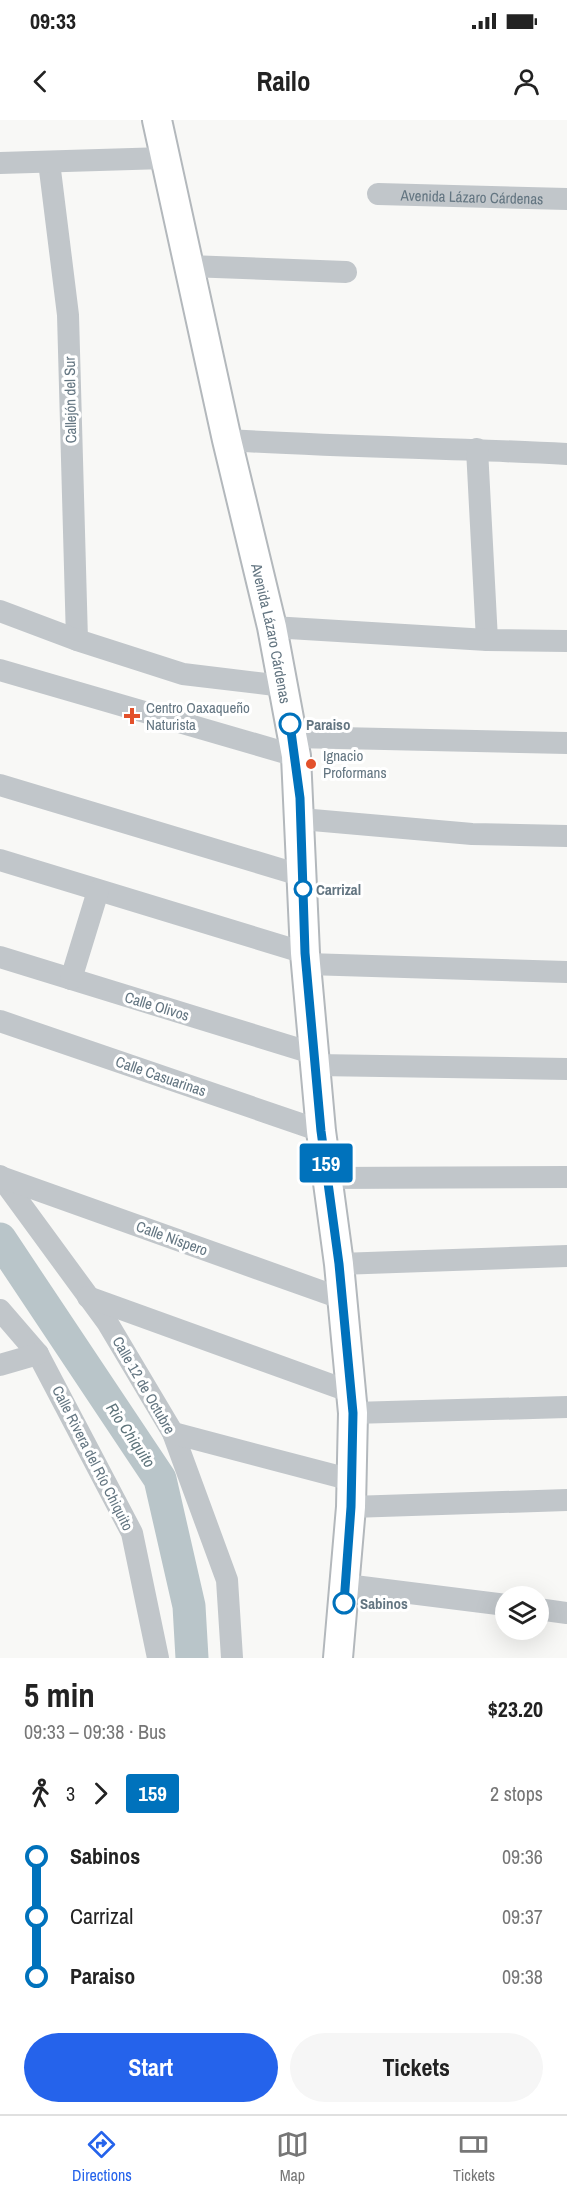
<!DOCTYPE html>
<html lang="en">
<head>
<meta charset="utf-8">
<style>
	body { margin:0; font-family:"Archivo Narrow",sans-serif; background:#f6f6f6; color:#222; height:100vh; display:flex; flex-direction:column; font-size:22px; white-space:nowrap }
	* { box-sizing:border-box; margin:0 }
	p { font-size:20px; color:#767676 }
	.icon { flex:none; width:33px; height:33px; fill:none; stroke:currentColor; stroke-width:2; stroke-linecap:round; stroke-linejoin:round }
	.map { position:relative; height:1538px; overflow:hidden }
	.sheet { display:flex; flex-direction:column; background:#fff; flex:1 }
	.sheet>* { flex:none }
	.badge { padding:0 12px; border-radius:4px; font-size:21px; line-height:39px }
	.controls { position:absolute; left:495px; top:1466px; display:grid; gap:12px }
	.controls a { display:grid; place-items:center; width:54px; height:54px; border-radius:50%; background:#fff; box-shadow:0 6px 24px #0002; font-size:30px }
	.map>.badge { position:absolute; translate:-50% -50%; box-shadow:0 0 0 3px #fff }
	.legs { display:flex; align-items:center; gap:9px; height:66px; padding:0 24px; font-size:20px }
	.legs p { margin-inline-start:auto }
	.head { display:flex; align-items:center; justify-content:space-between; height:102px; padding:0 24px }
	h1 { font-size:33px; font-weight:800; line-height:45px }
	.primary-button { display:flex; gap:12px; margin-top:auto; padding:12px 24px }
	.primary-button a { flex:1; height:69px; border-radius:36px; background:#2563eb; color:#fff; font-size:24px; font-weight:800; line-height:69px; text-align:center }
	.primary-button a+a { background:#f6f6f6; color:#222 }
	ul { padding:0 24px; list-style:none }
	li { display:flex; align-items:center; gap:21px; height:60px; font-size:22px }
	li i { display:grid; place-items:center; width:9px; height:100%; margin:0 8px; background:currentColor }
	li i::after { content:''; width:15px; height:15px; margin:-8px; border:4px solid; border-radius:50%; background:#fff }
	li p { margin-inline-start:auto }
	li:first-child i { background:linear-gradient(#0000 50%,currentColor 0) }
	li:last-child i { background:linear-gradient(currentColor 50%,#0000 0) }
	.status { display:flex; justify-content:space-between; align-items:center; height:42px; padding:0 30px; background:#fff; direction:ltr }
	.status svg { height:16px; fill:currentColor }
	header { display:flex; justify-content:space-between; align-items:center; height:78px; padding:0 24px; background:#fff; font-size:27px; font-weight:800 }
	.menu { display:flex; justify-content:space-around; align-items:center; height:84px; border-top:2px solid #e0e0e0; background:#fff; font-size:16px; color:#767676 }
	.menu a { display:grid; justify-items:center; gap:3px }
	.menu .selected { color:#2563eb }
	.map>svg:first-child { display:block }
</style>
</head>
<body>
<div class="status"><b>09:33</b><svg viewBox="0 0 49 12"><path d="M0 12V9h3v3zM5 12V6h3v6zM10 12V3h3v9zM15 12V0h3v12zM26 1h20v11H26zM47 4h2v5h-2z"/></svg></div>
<header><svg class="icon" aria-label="back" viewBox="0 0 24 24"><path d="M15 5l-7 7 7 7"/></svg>Railo<svg class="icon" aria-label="person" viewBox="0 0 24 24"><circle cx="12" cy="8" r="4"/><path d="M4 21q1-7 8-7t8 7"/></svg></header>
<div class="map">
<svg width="567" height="1538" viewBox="0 0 567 1538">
	<rect width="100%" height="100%" fill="#f8f8f6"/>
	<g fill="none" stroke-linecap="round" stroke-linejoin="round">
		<path stroke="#b9c5c9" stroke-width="33" d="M0 1119 160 1359 189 1486 192 1538"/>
		<g stroke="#b3b8bc" stroke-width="32">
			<g id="major">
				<path id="s2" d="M157 0 227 320 272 507 296 636 305 833 321 1011 339 1144 353 1293 351 1387 338 1538"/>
			</g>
		</g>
		<g stroke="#c1c6ca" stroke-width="22">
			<path d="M49 42 68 195 77 520"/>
			<path d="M0 43 165 38"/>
			<path id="s1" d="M378 74 567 79"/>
			<path d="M189 146 346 152"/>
			<path d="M227 320C341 327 454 328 567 334"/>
			<path d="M477 329 487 520"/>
			<path d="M0 491 77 520 183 554 283 566"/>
			<path d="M272 507 487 520 567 521"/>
			<path d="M0 550 296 636"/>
			<path d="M293 617 567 623"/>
			<path d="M0 665 303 756"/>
			<path d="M301 699 472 714 567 716"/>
			<path d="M0 740 305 833"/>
			<path d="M0 837 315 934"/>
			<path d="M307 844 567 852"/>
			<path d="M71 859 98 771"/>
			<path d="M0 901 321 1011"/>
			<path d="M316 945 567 949"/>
			<path d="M0 1056 107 1202 173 1313 227 1460 232 1538"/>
			<path d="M1 1057 343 1179"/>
			<path d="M327 1058 567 1057"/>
			<path d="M339 1144 567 1136"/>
			<path d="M88 1177 351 1272"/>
			<path d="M0 1190 38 1234 132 1413 158 1538"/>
			<path d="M0 1245 38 1234"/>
			<path d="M353 1293 567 1287"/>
			<path d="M173 1313 352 1360"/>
			<path d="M351 1387 567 1380"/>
			<path d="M346 1465 506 1485"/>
			<path d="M538 1489 567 1493"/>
		</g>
		<use href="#major" stroke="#fff" stroke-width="28"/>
	</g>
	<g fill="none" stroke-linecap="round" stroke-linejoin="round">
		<g stroke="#fff" stroke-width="14">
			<path id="line-1" d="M290 604 300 678 305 833 321 1011 339 1144 353 1293 351 1387 344 1483"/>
		</g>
		<use href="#line-1" stroke="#0072bc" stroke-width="9"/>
	</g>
	<g fill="#e3512b" stroke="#fff" stroke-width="2">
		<path d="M129 587h6v6h6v6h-6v6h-6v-6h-6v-6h6z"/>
		<circle cx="311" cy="644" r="6"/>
	</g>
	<g fill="#fff" stroke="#0072bc" stroke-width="3">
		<circle cx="290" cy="604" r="10"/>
		<circle cx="303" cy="769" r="8"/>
		<circle cx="344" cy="1483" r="10"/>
	</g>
	<g text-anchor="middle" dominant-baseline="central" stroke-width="6" stroke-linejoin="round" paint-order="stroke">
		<g font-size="15" fill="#637581" stroke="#fff">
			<text stroke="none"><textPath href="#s1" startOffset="94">Avenida Lázaro Cárdenas</textPath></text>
			<text transform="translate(70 280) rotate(-91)">Callejón del Sur</text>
			<text stroke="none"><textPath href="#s2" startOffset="526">Avenida Lázaro Cárdenas</textPath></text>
			<text transform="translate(157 886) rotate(17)">Calle Olivos</text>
			<text transform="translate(161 956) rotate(19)">Calle Casuarinas</text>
			<text transform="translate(172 1118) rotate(20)">Calle Níspero</text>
			<text transform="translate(144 1265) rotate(60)">Calle 12 de Octubre</text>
			<text transform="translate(93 1338) rotate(63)">Calle Rivera del Río Chiquito</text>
		</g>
		<g font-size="15" fill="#637581" stroke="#fff" text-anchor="start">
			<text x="146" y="587">Centro Oaxaqueño<tspan x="146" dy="17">Naturista</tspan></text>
			<text x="323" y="635">Ignacio<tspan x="323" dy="17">Proformans</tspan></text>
		</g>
		<g font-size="15" font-weight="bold" fill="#637581" stroke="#fff" text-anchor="start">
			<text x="306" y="604">Paraiso</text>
			<text x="316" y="769">Carrizal</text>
			<text x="360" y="1483">Sabinos</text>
		</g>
		<g font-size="16" font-style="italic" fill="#5e747b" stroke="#fff">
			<text transform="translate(131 1315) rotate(56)">Rio Chiquito</text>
		</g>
	</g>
</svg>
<div class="controls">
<a><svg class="icon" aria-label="layers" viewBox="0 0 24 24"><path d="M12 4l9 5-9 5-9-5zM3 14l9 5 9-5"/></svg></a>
</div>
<b class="badge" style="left:326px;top:1043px;background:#0072bc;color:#fff">159</b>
</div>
<section class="sheet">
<div class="head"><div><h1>5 min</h1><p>09:33 – 09:38 · Bus</p></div><b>$23.20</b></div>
<div class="legs"><svg class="icon" aria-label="walk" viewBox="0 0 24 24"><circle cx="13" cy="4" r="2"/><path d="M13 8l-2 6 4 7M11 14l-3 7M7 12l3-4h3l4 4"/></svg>3<svg class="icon" aria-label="forward" viewBox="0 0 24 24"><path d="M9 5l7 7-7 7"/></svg><b class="badge" style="background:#0072bc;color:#fff">159</b><p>2 stops</p></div>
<ul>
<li><i style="color:#0072bc"></i><b>Sabinos</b><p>09:36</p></li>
<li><i style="color:#0072bc"></i><span>Carrizal</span><p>09:37</p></li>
<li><i style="color:#0072bc"></i><b>Paraiso</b><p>09:38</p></li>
</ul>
<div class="primary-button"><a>Start</a><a>Tickets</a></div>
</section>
<nav class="menu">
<a class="selected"><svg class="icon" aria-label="directions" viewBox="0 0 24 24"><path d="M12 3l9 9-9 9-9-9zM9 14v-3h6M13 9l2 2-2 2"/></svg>Directions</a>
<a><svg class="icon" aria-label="map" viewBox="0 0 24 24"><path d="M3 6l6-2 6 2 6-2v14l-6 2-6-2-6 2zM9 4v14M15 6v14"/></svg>Map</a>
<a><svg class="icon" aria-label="tickets" viewBox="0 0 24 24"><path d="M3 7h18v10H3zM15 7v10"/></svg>Tickets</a>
</nav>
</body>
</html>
